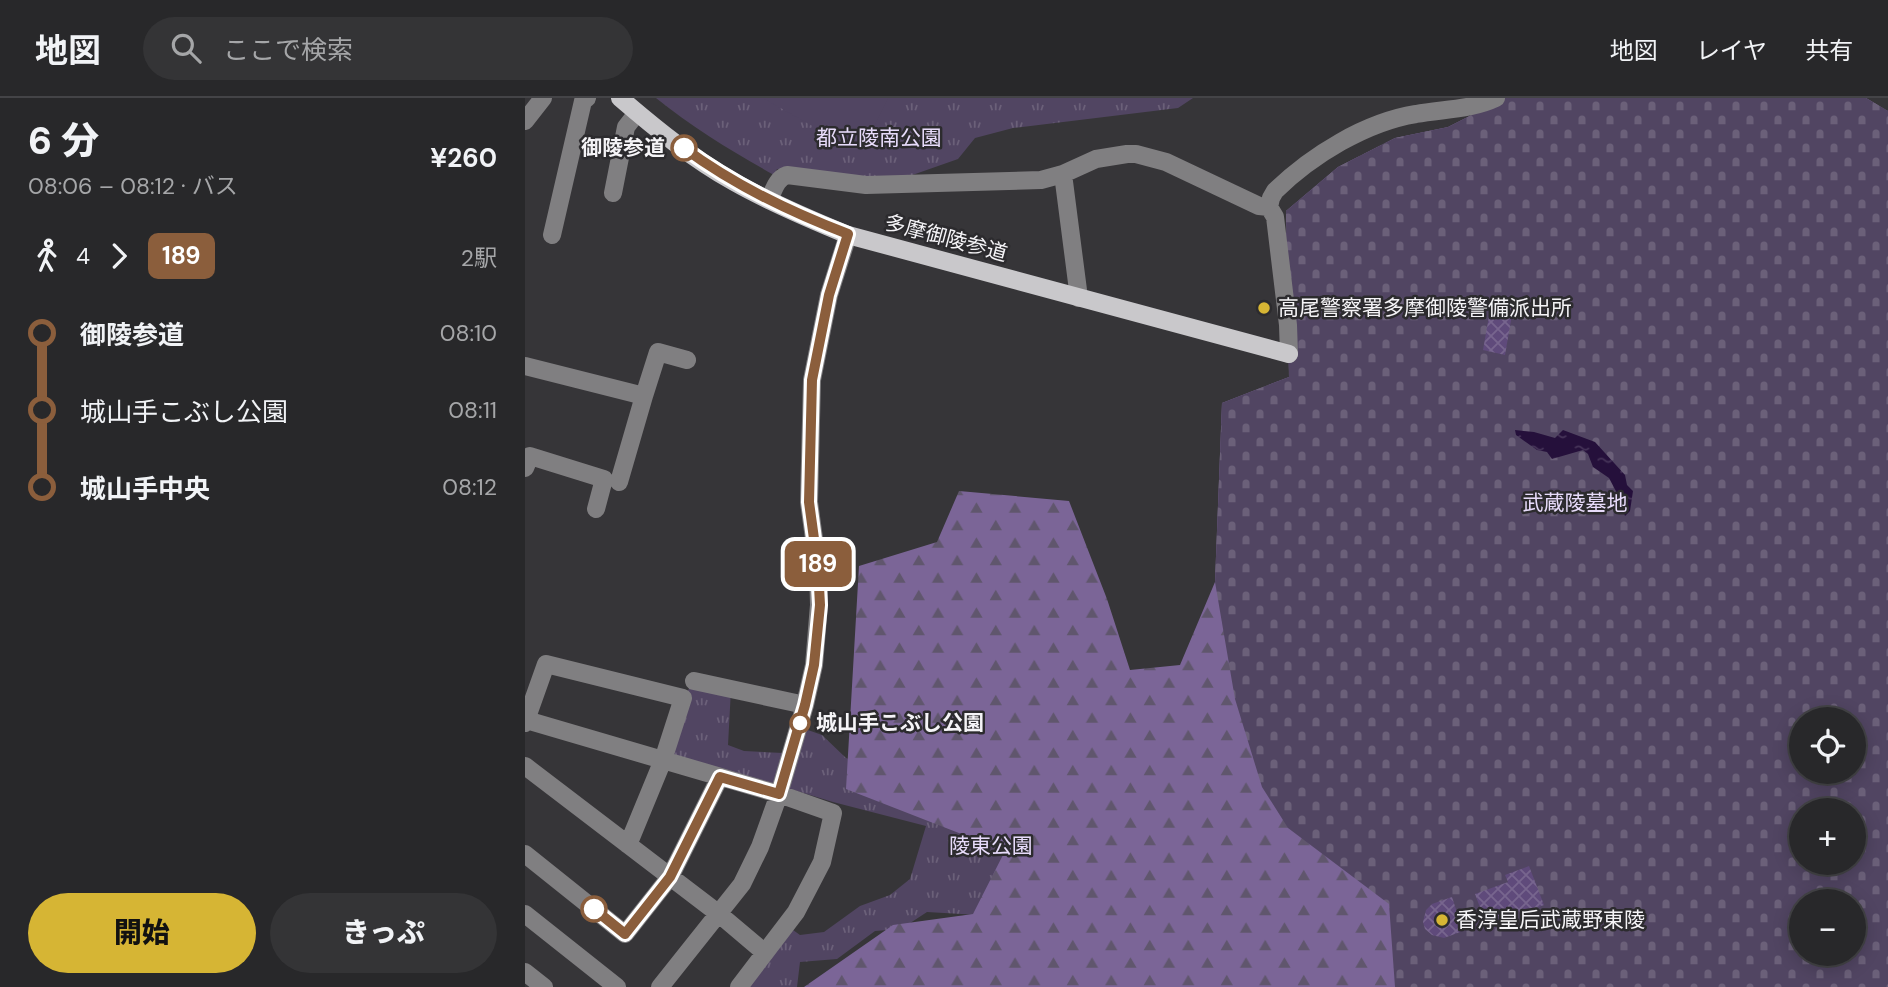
<!DOCTYPE html>
<html lang="ja">
<head>
<meta charset="utf-8">
<style>
	body { margin:0; font-family:"DM Sans","Noto Sans JP",sans-serif; background:#343436; color:#f1f3f6; height:100vh; display:flex; flex-direction:column; font-size:26px; white-space:nowrap }
	* { box-sizing:border-box; margin:0 }
	p { font-size:23px; color:#a5a6a8 }
	.icon { flex:none; width:38px; height:38px; fill:none; stroke:currentColor; stroke-width:2; stroke-linecap:round; stroke-linejoin:round }
	.map { position:relative; flex:1; overflow:hidden }
	.side { display:flex; flex-direction:column; background:#28282a; width:525px }
	.side>* { flex:none }
	.badge { padding:0 14px; border-radius:10px; font-size:24px; line-height:46px }
	.fabs { position:absolute; left:1264px; top:609px; display:grid; gap:14px }
	.fabs a { display:grid; place-items:center; width:77px; height:77px; border-radius:50%; background:#28282a; box-shadow:0 4px 18px #0003,0 0 0 2px #444447; font-size:35px }
	.map>.badge { position:absolute; translate:-50% -50%; box-shadow:0 0 0 4px #fff }
	.legs { display:flex; align-items:center; gap:10px; height:77px; padding:0 28px; font-size:23px }
	.legs p { margin-inline-start:auto }
	.summary { display:flex; align-items:center; justify-content:space-between; height:119px; padding:0 28px }
	h1 { font-size:38px; font-weight:800; line-height:52px }
	.button { display:flex; gap:14px; margin-top:auto; padding:14px 28px }
	.button a { flex:1; height:80px; border-radius:42px; background:#d6b534; color:#111; font-size:28px; font-weight:800; line-height:80px; text-align:center }
	.button a+a { background:#343436; color:#f1f3f6 }
	ul { padding:0 28px; list-style:none }
	li { display:flex; align-items:center; gap:24px; height:77px; font-size:26px }
	li i { display:grid; place-items:center; width:10px; height:100%; margin:0 9px; background:currentColor }
	li i::after { content:''; width:18px; height:18px; margin:-9px; border:5px solid; border-radius:50%; background:#28282a }
	li p { margin-inline-start:auto }
	li:first-child i { background:linear-gradient(#0000 50%,currentColor 0) }
	li:last-child i { background:linear-gradient(currentColor 50%,#0000 0) }
	header { display:flex; align-items:center; gap:42px; box-sizing:border-box; height:98px; padding:0 35px; background:#28282a; border-bottom:2px solid #444447 }
	header strong { font-size:33px }
	nav { display:flex; gap:38px; margin-inline-start:auto; font-size:24px }
	.search { width:490px; height:63px; background:#343436; display:flex; align-items:center; gap:18px; box-sizing:border-box; padding:0 24px; border-radius:38px; color:#a5a6a8; font-size:26px }
	main { display:flex; flex:1; min-height:0 }
	.map>svg:first-child { display:block }
</style>
</head>
<body>
<header>
<strong>地図</strong>
<div class="search"><svg class="icon" aria-label="search" viewBox="0 0 24 24"><circle cx="10" cy="10" r="6"/><path d="M15 15l6 6"/></svg>ここで検索</div>
<nav><a>地図</a><a>レイヤ</a><a>共有</a></nav>
</header>
<main>
<section class="side">
<div class="summary"><div><h1>6 分</h1><p>08:06 – 08:12 · バス</p></div><b>¥260</b></div>
<div class="legs"><svg class="icon" aria-label="walk" viewBox="0 0 24 24"><circle cx="13" cy="4" r="2"/><path d="M13 8l-2 6 4 7M11 14l-3 7M7 12l3-4h3l4 4"/></svg>4<svg class="icon" aria-label="forward" viewBox="0 0 24 24"><path d="M9 5l7 7-7 7"/></svg><b class="badge" style="background:#8b5e3c;color:#fff">189</b><p>2駅</p></div>
<ul>
<li><i style="color:#8b5e3c"></i><b>御陵参道</b><p>08:10</p></li>
<li><i style="color:#8b5e3c"></i><span>城山手こぶし公園</span><p>08:11</p></li>
<li><i style="color:#8b5e3c"></i><b>城山手中央</b><p>08:12</p></li>
</ul>
<div class="button"><a>開始</a><a>きっぷ</a></div>
</section>
<div class="map">
<svg width="1363" height="889" viewBox="0 0 1363 889">
	<defs>
		<pattern id="grass-tufts" width="24" height="20" patternUnits="userSpaceOnUse" patternTransform="scale(1.75)"><rect width="24" height="20" fill="#514562"/><path d="M3 7l-1-3M5 7V3M7 7l1-3M15 17l-1-3M17 17v-4M19 17l1-3" fill="none" stroke="#6b6079"/></pattern>
		<pattern id="forest-firs" width="22" height="20" patternUnits="userSpaceOnUse" patternTransform="scale(1.75)"><rect width="22" height="20" fill="#7b6597"/><path d="M5 1l3.5 6h-7zM16 11l3.5 6h-7z" fill="#60566d"/></pattern>
		<pattern id="cemetery-stones" width="16" height="16" patternUnits="userSpaceOnUse" patternTransform="scale(1.75)"><rect width="16" height="16" fill="#514562"/><path d="M2 7V4a2 2 0 0 1 4 0v3zM10 15v-3a2 2 0 0 1 4 0v3z" fill="#6b6079"/></pattern>
		<pattern id="water-ripples" width="26" height="14" patternUnits="userSpaceOnUse" patternTransform="scale(1.75)"><rect width="26" height="14" fill="#25103b"/><path d="M2 4q2-2 4 0t4 0M15 11q2-2 4 0t4 0" fill="none" stroke="#453358"/></pattern>
		<pattern id="building-cross-hatch" width="8" height="8" patternUnits="userSpaceOnUse" patternTransform="scale(1.75)"><rect width="8" height="8" fill="#5f4a7b"/><path d="M0 0l8 8M0 8l8-8" fill="none" stroke="#77658e"/></pattern>
	</defs>
	<rect width="100%" height="100%" fill="#363538"/>
	<path fill="url(#grass-tufts)" d="M131 0H668L653 10 488 30 450 40 433 61 376 81 339 82 252 71 249 77C208 54 168 30 131 0Z
		M169 583 206 591 203 647 219 653 258 655 246 694 138 662 158 600Z
		M280 631 297 637 321 660 378 679 453 649 504 820 402 814 376 831 350 833 312 861 275 864 272 889H214L261 827 275 837 299 834 335 808 365 797 385 781 401 728 308 704 262 690Z"/>
	<path fill="url(#forest-firs)" fill-rule="evenodd" d="M980 0H1341L1363 13V838L1353 857 1276 856H1328L1340 809 1276 770 1007 889H279L368 827 448 816 480 753 321 691 334 468 412 444 434 393 544 403 582 501 605 572 655 567 690 484 697 305 764 279 761 113 813 69 870 40 923 29ZM1276 621H1328V674H1276ZM1276 712H1328V765H1276Z"/>
	<path fill="url(#cemetery-stones)" fill-rule="evenodd" d="M980 0H1341L1363 13V889H870L864 806 763 730 737 689 710 601 690 484 697 305 764 279 761 113 813 69 870 40 923 29ZM1276 621H1328V674H1276ZM1276 712H1328V765H1276ZM1276 803H1328V856H1276Z"/>
	<path fill="#514562" d="M238 0H363L343 40 328 44 289 29Z"/>
	<path fill="url(#water-ripples)" d="M990 332 1009 334 1030 340 1038 332 1070 344 1100 377 1102 387 1108 393 1105 413 1100 418 1094 399 1084 380 1068 369 1063 356 1058 352 1027 361 1022 354 1012 352 991 337Z"/>
	<path fill="url(#building-cross-hatch)" d="M967 201 989 205 980 257 958 252Z
		M1004 768 1019 807 995 816 993 811 960 823 950 796 983 784 980 777Z
		M927 799 938 833 919 840 907 837 900 831 898 824 901 812 907 806Z"/>
	<g fill="none" stroke-linecap="round" stroke-linejoin="round">
		<path stroke="#807f81" stroke-width="18" d="M0 23 18 0
			M538 76 554 200
			M88 95 101 29 112 15
			M244 102C249 92 251 81 262 77L341 87 516 82 538 76 571 61 602 56H611L641 64 734 108 744 109
			M27 137 58 3 62 0
			M764 256 763 227 750 119 744 109 746 100 750 93C787 57 841 24 891 16 918 11 946 12 971 0
			M0 268 119 298 133 254 162 262
			M0 370 5 358 79 381 71 411
			M94 384 119 298
			M169 583 280 607
			M1 622 254 696 308 715 297 764 271 814 214 889
			M0 625 21 566 158 600 138 662 103 747
			M0 668 194 816 240 855
			M0 756 100 836 145 779 195 679
			M0 816 92 889
			M0 874 19 889
			M135 889 217 786 235 749 254 696 280 607 289 567 294 507 293 470 284 404 287 282 304 197 323 137"/>
		<path stroke="#c9c8cb" stroke-width="18" d="M95 0C131 31 168 61 209 84 246 105 284 121 323 137L764 256"/>
	</g>
	<g fill="none" stroke-linecap="round" stroke-linejoin="round">
		<g stroke="#fff" stroke-width="16">
			<path id="line-1" d="M69 811 100 836 145 779 195 679 254 696 280 607 289 567 295 507 293 470 284 404 287 282 304 197 323 136C265 114 209 87 159 50"/>
		</g>
		<use href="#line-1" stroke="#8b5e3c" stroke-width="10"/>
	</g>
	<g fill="#fff" stroke="#8b5e3c" stroke-width="3.5">
		<circle cx="159" cy="50" r="12"/>
		<circle cx="275" cy="625" r="9"/>
		<circle cx="69" cy="811" r="12"/>
	</g>
	<g fill="#d6b534" stroke="#2c2b2e" stroke-width="2.5">
		<circle cx="739" cy="210" r="7"/>
		<circle cx="917" cy="822" r="7"/>
	</g>
	<g text-anchor="middle" dominant-baseline="central" stroke-width="5" stroke-linejoin="round" paint-order="stroke">
		<g font-size="21" fill="#e7dbfa" stroke="#2c2b2e">
			<text x="354" y="40">都立陵南公園</text>
			<text x="1050" y="405">武蔵陵墓地</text>
			<text x="466" y="748">陵東公園</text>
		</g>
		<g font-size="21" font-weight="bold" fill="#f5f4f7" stroke="#2c2b2e" text-anchor="end">
			<text x="140" y="50">御陵参道</text>
			<text x="291" y="625" text-anchor="start">城山手こぶし公園</text>
		</g>
		<g font-size="21" fill="#f5f4f7" stroke="#2c2b2e">
			<text transform="translate(421 140) rotate(15)">多摩御陵参道</text>
		</g>
		<g font-size="21" fill="#f5f4f7" stroke="#2c2b2e" text-anchor="start">
			<text x="753" y="210">高尾警察署多摩御陵警備派出所</text>
			<text x="931" y="822">香淳皇后武蔵野東陵</text>
		</g>
	</g>
</svg>
<div class="fabs">
<a><svg class="icon" aria-label="locate" viewBox="0 0 24 24"><circle cx="12" cy="12" r="6"/><path d="M12 2v4M12 18v4M2 12h4M18 12h4"/></svg></a>
<a>+</a>
<a>−</a>
</div>
<b class="badge" style="left:293px;top:466px;background:#8b5e3c;color:#fff">189</b>
</div>
</main>
</body>
</html>
